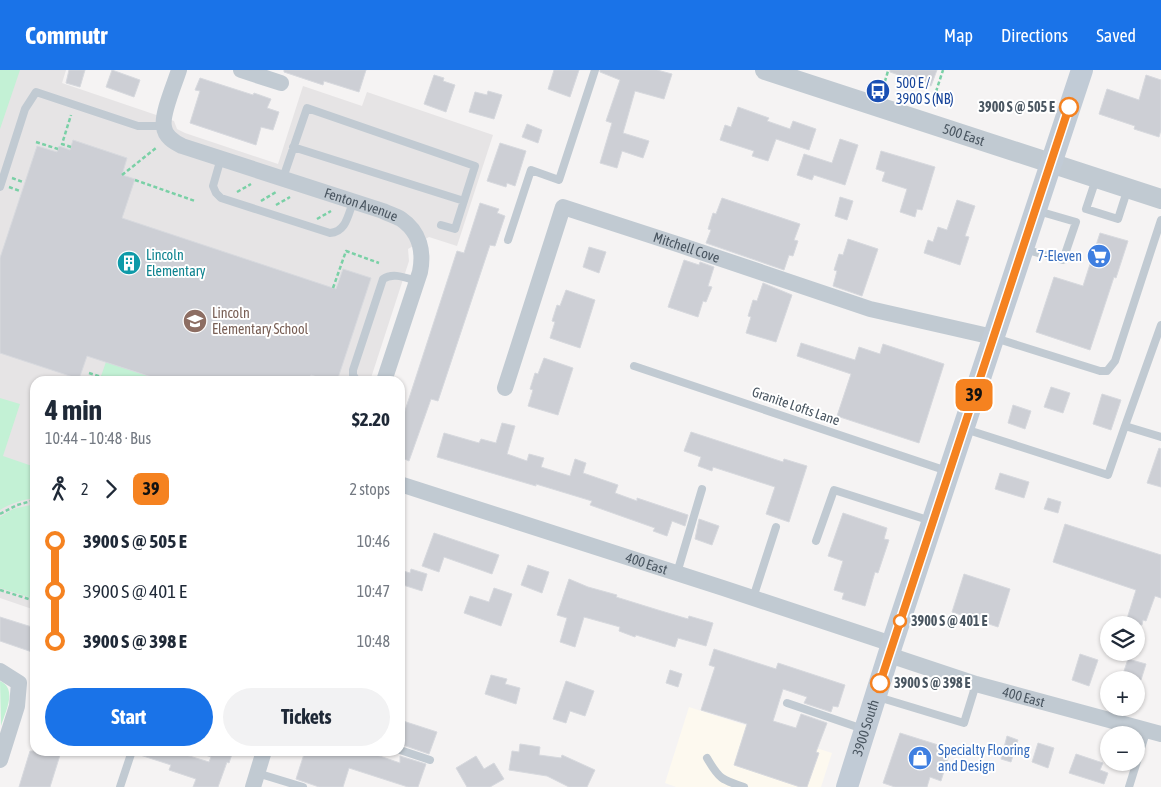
<!DOCTYPE html>
<html lang="en">
<head>
<meta charset="utf-8">
<style>
	body { margin:0; font-family:"Asap Condensed",sans-serif; background:#f2f2f3; color:#1f2937; height:100vh; display:flex; flex-direction:column; font-size:19px; white-space:nowrap }
	* { box-sizing:border-box; margin:0 }
	p { font-size:16px; color:#747a83 }
	.icon { flex:none; width:28px; height:28px; fill:none; stroke:currentColor; stroke-width:2; stroke-linecap:round; stroke-linejoin:round }
	.map { position:relative; flex:1; overflow:hidden }
	.side { position:absolute; left:30px; top:306px; width:375px; height:380px; display:flex; flex-direction:column; background:#fff; border-radius:15px; box-shadow:0 1px 4px #0004 }
	.side>* { flex:none }
	.badge { padding:0 10px; border-radius:8px; font-size:18px; line-height:32px }
	.tools { position:absolute; left:1100px; top:546px; display:grid; gap:10px }
	.tools a { display:grid; place-items:center; width:45px; height:45px; border-radius:50%; background:#fff; box-shadow:0 1px 4px #0004; font-size:25px }
	.map>.badge { position:absolute; translate:-50% -50%; box-shadow:0 0 0 2px #fff }
	.legs { display:flex; align-items:center; gap:8px; height:55px; padding:0 15px; font-size:16px }
	.legs p { margin-inline-start:auto }
	.head { display:flex; align-items:center; justify-content:space-between; height:85px; padding:0 15px }
	h1 { font-size:28px; font-weight:700; line-height:38px }
	.primary-button { display:flex; gap:10px; margin-top:auto; padding:10px 15px }
	.primary-button a { flex:1; height:58px; border-radius:30px; background:#1a73e8; color:#fff; font-size:20px; font-weight:700; line-height:58px; text-align:center }
	.primary-button a+a { background:#f2f2f3; color:#1f2937 }
	ul { padding:0 15px; list-style:none }
	li { display:flex; align-items:center; gap:18px; height:50px; font-size:19px }
	li i { display:grid; place-items:center; width:8px; height:100%; margin:0 6px; background:currentColor }
	li i::after { content:''; width:12px; height:12px; margin:-6px; border:4px solid; border-radius:50%; background:#fff }
	li p { margin-inline-start:auto }
	li:first-child i { background:linear-gradient(#0000 50%,currentColor 0) }
	li:last-child i { background:linear-gradient(currentColor 50%,#0000 0) }
	header { display:flex; align-items:center; gap:30px; box-sizing:border-box; height:70px; padding:0 25px; background:#1a73e8; color:#fff }
	header strong { font-size:24px }
	nav { display:flex; gap:28px; margin-inline-start:auto; font-size:18px }
	.map>svg:first-child { display:block }
</style>
</head>
<body>
<header>
<strong>Commutr</strong>
<nav><a>Map</a><a>Directions</a><a>Saved</a></nav>
</header>
<div class="map">
<svg width="1161" height="717" viewBox="0 0 1161 717">
	<rect width="100%" height="100%" fill="#f5f3f3"/>
	<path fill="#fdf9ef" d="M689 637 832 683 821 717H676L665 713Z"/>
	<path fill="#e6e4e5" d="M0 0H66L62 13 174 51 177 59 185 63 278 94 303 16 362 36 367 22 493 65 457 176 429 167 408 179 409 191 370 311H35V540L0 528Z"/>
	<path fill="#c3f1d5" d="M0 0H20L0 59Z
		M106 292 163 311H119L101 306Z
		M0 328 20 334 3 386 35 397V428C22 430 11 433 0 440Z
		M35 434V529L0 518V447L13 439Z
		M0 611C18 619 5 642 1 656Z"/>
	<path fill="#cdcfd5" stroke="#d7d9de" d="M69 0H85L80 17 66 13Z
		M112 0 140 10 134 27 106 17Z
		M284 0H366L359 22 324 11 323 15 284 2Z
		M554 0H579L570 27 548 19Z
		M600 0H657L672 4 664 29 635 21 623 63 649 71 643 88 622 81 617 98 600 93 612 53 606 51 620 10 600 2Z
		M890 0H937L931 16 890 2Z
		M434 5 444 8 443 11 455 15 446 42 424 34Z
		M1146 5 1161 10V60L1159 67 1134 59 1135 56 1099 44 1107 19 1139 30Z
		M200 8 253 25 254 23 271 29 267 38 279 42 273 60 261 57 256 75 190 53 200 21 195 20Z
		M488 21 502 25 494 49 469 42 475 22 487 25Z
		M738 37 769 48 767 51 790 59 793 51 816 59 809 80 776 69 768 91 752 86 754 81 720 70 725 55 731 57Z
		M527 54 542 60 538 73 522 67Z
		M840 69 858 75 845 115 814 105 812 110 797 105 804 84 832 93Z
		M73 70 127 88 122 105 135 109 122 148 336 219 343 199 371 208 337 311H329L311 305 308 311H164L87 286 79 309 0 283V188L37 76 57 82 59 76 70 80Z
		M500 73 526 81 515 116 507 113 506 117 487 111Z
		M881 81 935 97 922 140 917 139 915 147 900 142 907 119 882 111 885 102 876 99Z
		M840 127 853 131 847 150 835 146Z
		M722 128 800 154 794 170 798 171 793 186 789 185 784 200 706 173 711 160 708 159 713 143 716 144Z
		M957 130 975 136 965 166 969 167 960 195 924 183 928 170 933 172 938 157 947 160Z
		M480 133 499 139 497 143 505 146 495 176 490 175 438 331 431 329 409 391 400 387V356L457 181 464 183Z
		M1100 163 1128 171 1116 208 1114 207 1090 280 1036 262 1054 207 1083 216Z
		M848 169 878 179 862 226 833 216 837 201 834 200 839 184 843 185Z
		M589 177 606 182 599 203 583 197Z
		M684 190 699 195 700 192 714 197 708 216 712 217 706 232 703 231 698 247 668 237Z
		M763 213 792 225 776 272 746 263 751 247 748 246 753 230 757 231Z
		M566 220 595 230 580 278 550 268 555 252 552 251 557 235 560 236Z
		M801 273 855 290 859 277 880 284 883 274 944 294 919 373 837 346 851 304 797 286Z
		M544 288 573 298 558 345 528 336 533 320 530 319 535 303 538 304Z
		M1051 317 1070 323 1063 343 1044 337Z
		M1102 324 1121 330 1111 360 1093 354Z
		M1013 335 1031 341 1025 359 1008 353Z
		M502 353 515 356 507 384 527 391 529 384 544 388 541 397 570 406 575 389 586 393 583 403 618 415 615 423 637 431V428L688 445 685 456 672 451 667 466 653 461 655 458 590 435 592 431 536 414V416L437 387 444 363 479 373 481 369 496 373Z
		M691 362 783 392 784 389 807 396 789 452 766 444 775 417 713 397 712 401 698 396 701 387 684 381Z
		M1159 378 1161 379V417L1147 413Z
		M1000 403 1029 412 1024 428 995 419Z
		M1048 428 1061 432 1058 443 1044 439Z
		M843 443 887 458 884 469 889 470 878 503 875 502 865 536 842 529 844 523 834 520 843 491 828 486Z
		M699 449 719 456 712 475 695 469Z
		M1065 454 1161 485V528L1155 526 1146 551 1143 550 1142 555H1125L1136 520 1053 492Z
		M434 463 499 485 492 504 444 487 439 502 422 496Z
		M528 495 549 502 542 523 521 515Z
		M411 499 427 504 422 521 400 514V500L410 503Z
		M964 504 1010 519 998 557 952 542Z
		M569 509 588 517 617 525 616 527 658 540 688 549 689 546 713 553 706 576 678 568 675 577 636 565 635 567 619 561 620 557 584 547 575 577 560 572 567 548 557 545Z
		M494 518 512 524 501 556 464 543 470 526 489 532Z
		M0 547 35 558V583L0 571Z
		M714 579 776 599 778 593 845 615 838 637 833 636 831 642 804 633 807 627 783 619 773 651 796 658 801 644 827 653 816 682 819 683 807 717H800L734 695 747 654 701 640 715 597 709 595Z
		M1080 584 1098 590 1089 616 1072 610Z
		M1128 589 1146 594 1141 610H1121Z
		M670 600 682 604 678 617 666 613Z
		M491 605 507 609 505 614 520 618 516 634 485 624Z
		M566 611 594 621 585 646 570 641 566 653 553 649Z
		M400 650 437 662 429 684 400 674Z
		M900 663 951 679 941 711 930 707 927 717H895L883 713Z
		M1007 666 1018 670 1011 692 1001 689Z
		M1038 673 1054 678 1048 698 1032 692Z
		M520 674 540 677 539 685 561 688 562 685 595 700 587 717H569L547 706 509 700 512 681 519 682Z
		M30 681H46L60 685 50 717H19Z
		M137 681H173L209 692 211 687 200 683V681H233L229 693 227 692 218 717H193L196 709 169 700 171 695 137 684Z
		M305 681H365L400 693V686L426 694 418 717H408L349 698 343 717H319L296 709Z
		M1076 684 1103 693 1100 700 1108 703 1104 714 1069 703Z
		M476 686 484 699 494 693 504 709 490 717H467L456 698Z"/>
	<g fill="none" stroke-linecap="round" stroke-linejoin="round">
		<path stroke="#7ad0a6" stroke-width="2.5" stroke-dasharray="4 2.5" stroke-linecap="butt" d="M883 18 888 1
			M932 34 943 0
			M36 72 58 79
			M71 77 62 74 71 45
			M122 105 156 78
			M12 108 23 112
			M135 110 195 131
			M9 117 20 121
			M237 122 251 114
			M261 131 276 122
			M276 135 290 127
			M317 149 331 141
			M333 218 346 181 379 193
			M89 303 114 311
			M0 444 17 435 35 430
			M0 520 35 531"/>
		<path stroke="#c1cad2" stroke-width="8" d="M293 77 464 131
			M221 88 213 116 216 123 221 128 330 163C346 162 348 145 353 132
			M283 108 307 38 475 96 455 159 441 155
			M1096 109 1086 139 1118 149 1128 118
			M0 117 25 39 36 22 138 56H163
			M508 170 531 100 559 110 595 0
			M1024 179 1063 190 1076 152 1038 141
			M1161 255 1125 356 1161 367
			M995 268 1100 301H1107L1115 291 1161 150
			M634 296 947 401
			M357 311 353 305V300L383 209C393 202 406 208 417 211
			M965 359 1108 405 1125 356
			M816 471 834 420 931 451
			M677 503 702 419
			M753 528 776 457
			M878 627 964 653 976 614
			M787 633 863 659
			M400 680 430 690
			M707 688C719 709 722 710 744 717
			M257 703 303 717
			M120 717 132 681
			M1129 717 1147 659"/>
		<g stroke="#c1cad2" stroke-width="16">
			<path id="s1" d="M179 0C175 13 161 45 164 57 165 67 174 72 182 76L383 141C389 144 396 146 401 149 420 162 424 182 420 202L384 311"/>
			<path d="M241 0 281 13"/>
			<path id="s2" d="M505 318 563 137 680 175 870 239 993 267"/>
			<path id="s3" d="M400 414 723 518 892 574"/>
			<path id="s4" d="M889 585 976 614 1161 664"/>
			<path d="M0 601 19 613 17 636 0 690"/>
			<path d="M253 717 264 681"/>
		</g>
		<path stroke="#c1cad2" stroke-width="20" id="s5" d="M765 0 1161 129"/>
		<path stroke="#c1cbd6" stroke-width="22" id="s6" d="M847 717 892 574 1082 0"/>
	</g>
	<g fill="none" stroke-linecap="round" stroke-linejoin="round">
		<g stroke="#fff" stroke-width="11">
			<path id="line-1" d="M880 613 1069 37"/>
		</g>
		<use href="#line-1" stroke="#f58220" stroke-width="8"/>
	</g>
	<defs>
		<g id="bus-disc" transform="scale(1.25)"><circle r="9.5" fill="#1a4fb4" stroke="#fff"/><path d="M-5-6H5V4H4V6H2V4H-2V6H-4V4H-5ZM-3.5-4V0h7V-4ZM-3.5 1.2v1.5H-2V1.2ZM2 1.2v1.5H3.5V1.2Z" fill="#fff"/></g>
		<g id="supermarket-disc" transform="scale(1.25)"><circle r="9.5" fill="#3f7fe0" stroke="#fff"/><path d="M-6-5.5h2.5l.6 2H6L4.5 2H-2.5L-4.4-4H-6ZM-1.5 3.2a1.3 1.3 0 1 0 .1 0ZM3 3.2a1.3 1.3 0 1 0 .1 0Z" fill="#fff"/></g>
		<g id="building-disc" transform="scale(1.25)"><circle r="9.5" fill="#0f9aa8" stroke="#fff"/><path d="M-4-6H4V6H1V3H-1V6H-4ZM-2.5-4.3h1.7v1.8h-1.7ZM.8-4.3h1.7v1.8H.8ZM-2.5-1h1.7V.8h-1.7ZM.8-1h1.7V.8H.8Z" fill="#fff"/></g>
		<g id="school-disc" transform="scale(1.25)"><circle r="9.5" fill="#8d6e63" stroke="#fff"/><path d="M0-5L7-2L0 1L-7-2ZM-4 1L0 2.5L4 1V4Q0 6-4 4Z" fill="#fff"/></g>
		<g id="shop-disc" transform="scale(1.25)"><circle r="9.5" fill="#3f7fe0" stroke="#fff"/><path d="M-5-2.5h2.3a2.7 3.5 0 0 1 5.4 0H5L5.5 6h-11ZM-1.5-2.5h3a1.5 2.3 0 0 0-3 0Z" fill="#fff"/></g>
	</defs>
	<g fill-rule="evenodd">
		<use href="#bus-disc" x="878" y="21"/>
		<use href="#supermarket-disc" x="1099" y="186"/>
		<use href="#building-disc" x="129" y="193"/>
		<use href="#school-disc" x="195" y="251"/>
		<use href="#shop-disc" x="920" y="688"/>
	</g>
	<g fill="#fff" stroke="#f58220" stroke-width="2.5">
		<circle cx="1069" cy="37" r="9"/>
		<circle cx="900" cy="551" r="6"/>
		<circle cx="880" cy="613" r="9"/>
	</g>
	<g text-anchor="middle" dominant-baseline="central" stroke-width="4" stroke-linejoin="round" paint-order="stroke">
		<g font-size="14" fill="#164399" stroke="#fff" text-anchor="start">
			<text x="896" y="13">500 E /<tspan x="896" dy="16">3900 S (NB)</tspan></text>
		</g>
		<g font-size="14" font-weight="bold" fill="#4a5661" stroke="#fff" text-anchor="start">
			<text x="1055" y="37" text-anchor="end">3900 S @ 505 E</text>
			<text x="911" y="551">3900 S @ 401 E</text>
			<text x="894" y="613">3900 S @ 398 E</text>
		</g>
		<g font-size="14" fill="#4a5661" stroke="#fff">
			<text stroke="none"><textPath href="#s5" startOffset="209">500 East</textPath></text>
			<text stroke="none"><textPath href="#s1" startOffset="275">Fenton Avenue</textPath></text>
			<text stroke="none"><textPath href="#s2" startOffset="320">Mitchell Cove</textPath></text>
			<text transform="translate(796 336) rotate(19)">Granite Lofts Lane</text>
			<text stroke="none"><textPath href="#s3" startOffset="259">400 East</textPath></text>
			<text stroke="none"><textPath href="#s4" startOffset="141">400 East</textPath></text>
			<text stroke="none"><textPath href="#s6" startOffset="62">3900 South</textPath></text>
		</g>
		<g font-size="14" fill="#0d838f" stroke="#fff" text-anchor="start">
			<text x="146" y="185">Lincoln<tspan x="146" dy="16">Elementary</tspan></text>
		</g>
		<g font-size="14" fill="#366cbe" stroke="#fff" text-anchor="end">
			<text x="1082" y="186">7-Eleven</text>
			<text x="938" y="680" text-anchor="start">Specialty Flooring<tspan x="938" dy="16">and Design</tspan></text>
		</g>
		<g font-size="14" fill="#785e54" stroke="#fff" text-anchor="start">
			<text x="212" y="243">Lincoln<tspan x="212" dy="16">Elementary School</tspan></text>
		</g>
	</g>
</svg>
<div class="tools">
<a><svg class="icon" aria-label="layers" viewBox="0 0 24 24"><path d="M12 4l9 5-9 5-9-5zM3 14l9 5 9-5"/></svg></a>
<a>+</a>
<a>−</a>
</div>
<b class="badge" style="left:974px;top:325px;background:#f58220;color:#111">39</b>
<section class="side">
<div class="head"><div><h1>4 min</h1><p>10:44 – 10:48 · Bus</p></div><b>$2.20</b></div>
<div class="legs"><svg class="icon" aria-label="walk" viewBox="0 0 24 24"><circle cx="13" cy="4" r="2"/><path d="M13 8l-2 6 4 7M11 14l-3 7M7 12l3-4h3l4 4"/></svg>2<svg class="icon" aria-label="forward" viewBox="0 0 24 24"><path d="M9 5l7 7-7 7"/></svg><b class="badge" style="background:#f58220;color:#111">39</b><p>2 stops</p></div>
<ul>
<li><i style="color:#f58220"></i><b>3900 S @ 505 E</b><p>10:46</p></li>
<li><i style="color:#f58220"></i><span>3900 S @ 401 E</span><p>10:47</p></li>
<li><i style="color:#f58220"></i><b>3900 S @ 398 E</b><p>10:48</p></li>
</ul>
<div class="primary-button"><a>Start</a><a>Tickets</a></div>
</section>
</div>
</body>
</html>
